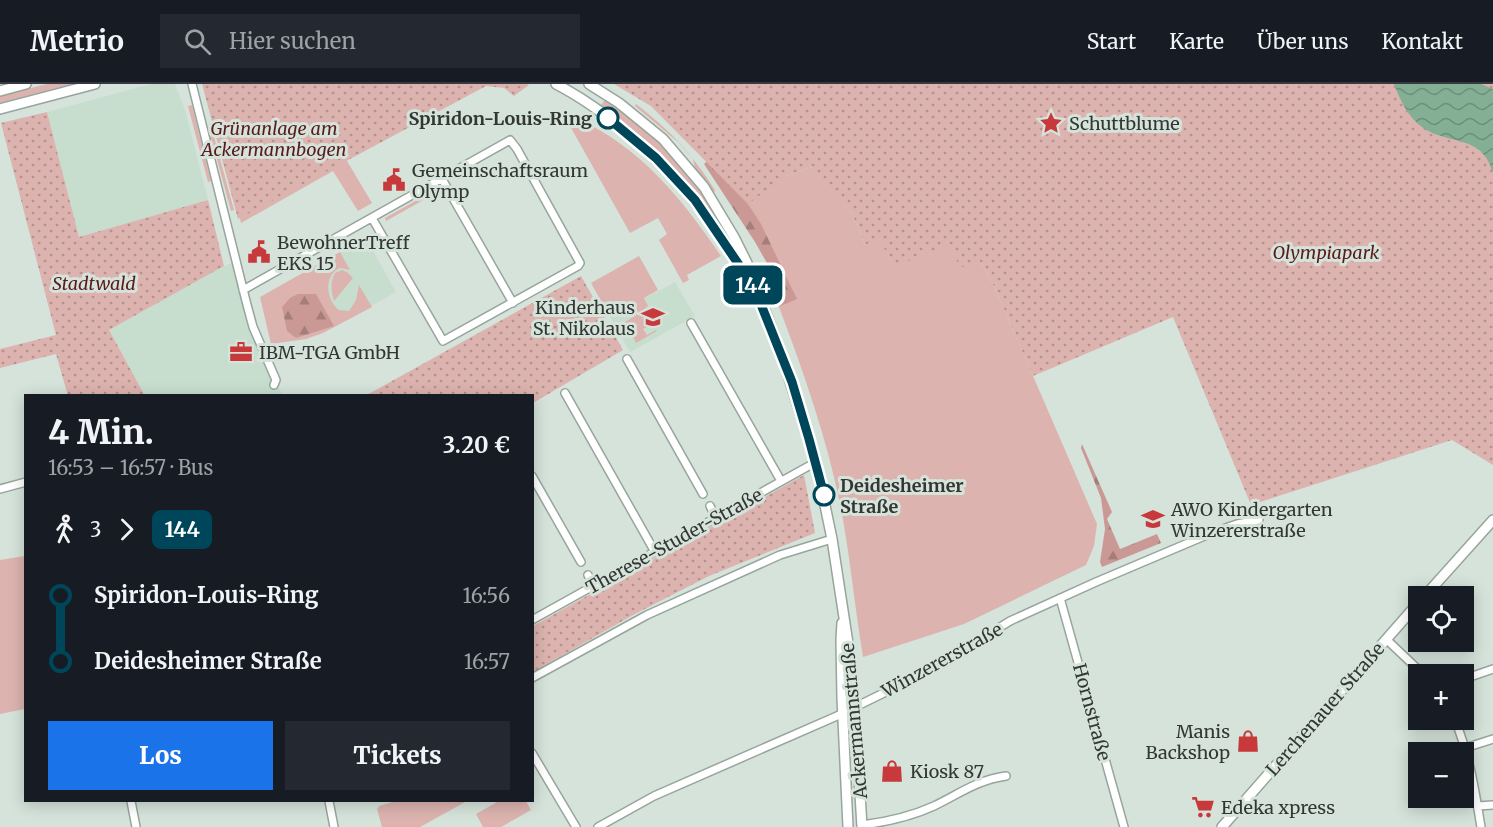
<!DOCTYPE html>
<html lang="de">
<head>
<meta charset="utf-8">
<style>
	body { margin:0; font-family:Merriweather,serif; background:#242831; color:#f1f3f6; height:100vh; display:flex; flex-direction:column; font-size:22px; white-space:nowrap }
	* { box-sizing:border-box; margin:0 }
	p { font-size:20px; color:#9ea1a6 }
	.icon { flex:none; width:33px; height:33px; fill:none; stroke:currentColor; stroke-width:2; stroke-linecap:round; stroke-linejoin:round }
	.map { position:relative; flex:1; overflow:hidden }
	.side { position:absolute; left:24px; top:310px; width:510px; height:408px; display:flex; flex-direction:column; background:#171b24; border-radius:0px; box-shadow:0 3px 15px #0003 }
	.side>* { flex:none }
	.badge { padding:0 12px; border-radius:9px; font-size:21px; line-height:39px }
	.fabs { position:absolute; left:1408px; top:502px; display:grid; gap:12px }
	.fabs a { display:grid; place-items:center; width:66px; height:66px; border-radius:0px; background:#171b24; box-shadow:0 3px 15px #0003; font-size:30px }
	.map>.badge { position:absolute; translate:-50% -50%; box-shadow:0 0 0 3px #fff }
	.legs { display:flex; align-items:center; gap:9px; height:66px; padding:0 24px; font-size:20px }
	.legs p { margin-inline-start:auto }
	.headline { display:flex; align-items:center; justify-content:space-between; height:102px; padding:0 24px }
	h1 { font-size:33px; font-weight:800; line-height:45px }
	.button { display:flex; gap:12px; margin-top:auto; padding:12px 24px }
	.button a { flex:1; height:69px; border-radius:0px; background:#1a73e8; color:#fff; font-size:24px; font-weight:800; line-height:69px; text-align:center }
	.button a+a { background:#242831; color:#f1f3f6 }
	ul { padding:0 24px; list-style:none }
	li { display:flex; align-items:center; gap:21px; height:66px; font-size:22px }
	li i { display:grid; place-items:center; width:9px; height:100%; margin:0 8px; background:currentColor }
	li i::after { content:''; width:15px; height:15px; margin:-8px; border:4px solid; border-radius:50%; background:#171b24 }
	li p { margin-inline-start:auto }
	li:first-child i { background:linear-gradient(#0000 50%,currentColor 0) }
	li:last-child i { background:linear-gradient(currentColor 50%,#0000 0) }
	header { display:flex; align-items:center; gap:36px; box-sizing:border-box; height:84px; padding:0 30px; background:#171b24; border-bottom:2px solid #363941 }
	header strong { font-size:28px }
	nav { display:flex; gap:33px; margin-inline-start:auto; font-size:21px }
	.search { width:420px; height:54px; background:#242831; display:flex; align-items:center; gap:15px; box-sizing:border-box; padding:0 21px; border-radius:0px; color:#9ea1a6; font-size:22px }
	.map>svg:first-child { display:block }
</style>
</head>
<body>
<header>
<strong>Metrio</strong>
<div class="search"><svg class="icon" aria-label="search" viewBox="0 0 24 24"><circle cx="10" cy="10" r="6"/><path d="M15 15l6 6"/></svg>Hier suchen</div>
<nav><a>Start</a><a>Karte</a><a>Über uns</a><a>Kontakt</a></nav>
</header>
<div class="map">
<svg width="1493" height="743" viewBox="0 0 1493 743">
	<defs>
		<pattern id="forest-firs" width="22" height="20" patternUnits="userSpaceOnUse" patternTransform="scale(1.5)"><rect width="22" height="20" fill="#cb9995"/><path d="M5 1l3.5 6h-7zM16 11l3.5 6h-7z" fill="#a57e7a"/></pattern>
		<pattern id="park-dots" width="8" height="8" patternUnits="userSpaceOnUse" patternTransform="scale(1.5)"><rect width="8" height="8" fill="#dcb3af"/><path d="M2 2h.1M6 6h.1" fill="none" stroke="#b3928f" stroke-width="1.8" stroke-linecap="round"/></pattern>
		<pattern id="water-waves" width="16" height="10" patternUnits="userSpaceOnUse" patternTransform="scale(1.5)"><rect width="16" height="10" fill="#83af94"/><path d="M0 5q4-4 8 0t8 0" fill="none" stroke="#6c8f7a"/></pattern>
	</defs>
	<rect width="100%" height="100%" fill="#d5e3da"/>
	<path fill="#c7decf" d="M151 0H175L185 26 208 116 79 153 47 28Z
		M367 156 396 208 335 242 305 188 352 162 353 164Z
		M234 178 251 245 283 312H145L109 246 224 182Z
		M675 198 695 232 630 268 610 233Z"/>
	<path fill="#dcb3af" d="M47 0H72L0 19V12Z
		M605 16C645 42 681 76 709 115 718 127 725 142 732 156L731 157C695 104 651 61 601 21Z
		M636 20C671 47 692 70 715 106L714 109 695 84 693 75 678 58 635 22Z
		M192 21 211 97 208 98 188 22Z
		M577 35C640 62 683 116 721 172L687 191 689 196 683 199 659 156 667 150 658 134 630 149 570 42Z
		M615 45C644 68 672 92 695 121 708 138 719 157 731 175L730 177C698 126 661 84 613 47Z
		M213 49 234 126 231 127 212 57H210L209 54Z
		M344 72 372 119 358 127 333 87 241 139 239 130Z
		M812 83 852 129 865 161 880 154 893 182 950 159 979 176 995 204 1097 440 1094 462 1086 481 964 540 863 573C855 524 850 473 841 424 827 355 804 289 779 223L796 215 748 120 785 92Z
		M440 100 443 105 386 137 385 134 435 106 434 103Z
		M340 168 350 186 340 184C323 192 326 216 339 226L349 227 356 216 359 201 372 223 323 249 306 255 271 260 260 213Z
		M639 172 658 206 644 214 648 222 644 225 653 240 643 245 647 251 656 246 657 247 636 259 625 238 635 232 630 223 610 233 591 199Z
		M342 186 347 188 353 194 334 217C331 207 330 198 335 189Z
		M25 472V625L0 630V476Z
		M396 717H467L420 743H382L377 725 379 722Z
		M499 717H526L531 726 501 743H483L476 730Z"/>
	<path fill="url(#forest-firs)" d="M717 67 785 92 748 120 761 140 797 215 779 223 772 188 755 158 704 80Z
		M298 210H316L334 242 296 254 287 247 282 223 290 214Z
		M1082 360 1112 428 1107 435 1120 465 1157 450 1161 459 1102 483 1100 478 1105 445 1101 414 1081 364Z"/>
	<path fill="url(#park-dots)" d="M202 0H527L529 1 514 12 504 4 486 2 238 135Z
		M614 0H1493V381L1452 356 1251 421 1173 233 1033 292 995 204 979 176 960 184 950 160 893 183 880 155 865 161 852 129 815 89 812 83 785 92 748 120 651 22Z
		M47 28 79 153 208 116 224 182 109 246 145 312H68L56 270 0 284V265L56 251 1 39Z
		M581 192 623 266 533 319 532 312H365Z
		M804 391 815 449 709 492 633 531 533 588V542Z"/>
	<path fill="url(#water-waves)" d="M1394 0H1481L1493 5V89C1482 49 1448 62 1422 43 1408 33 1400 16 1394 0Z"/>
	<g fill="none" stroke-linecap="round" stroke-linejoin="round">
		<g stroke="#97a59c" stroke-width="10">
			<path id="street" d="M192 0 246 217 253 243 276 296 274 301
				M442 95 513 219
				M243 206 510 56 517 65 580 179 578 182 443 257 372 134
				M691 239 781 397
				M627 275 703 410
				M565 309 655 468
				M532 392 581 478
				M0 405 26 398
				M710 422 716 434
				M588 491 594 502
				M1060 514 1124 743
				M532 536 816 378
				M1386 555 1424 591
				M532 594 647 531 780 471 832 455
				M1464 595 1493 585
				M1455 636C1469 670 1475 706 1481 743
				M1465 664 1493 655
				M532 669 576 743
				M131 717 136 743
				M329 717 334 743
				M1478 722 1493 721
				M862 741C886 738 912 732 934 722 959 710 977 696 1006 692
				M598 743 654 712 837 632 908 597 934 584 1010 537 1096 498 1214 448 1237 440 1259 436"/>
		</g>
		<g stroke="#97a59c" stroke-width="12">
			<path id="secondary" d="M556 0C604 25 662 74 696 117 715 141 731 168 748 193
				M589 0 619 19 663 55 704 103 734 153 747 179 781 269 816 378 832 455 853 592 862 743
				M0 7 26 0
				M0 25 95 0
				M1424 513 1493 436
				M842 539 841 556 842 614 848 743
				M1222 743 1419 518"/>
		</g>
		<use href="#street" stroke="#fff" stroke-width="7"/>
		<use href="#secondary" stroke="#fff" stroke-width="9"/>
	</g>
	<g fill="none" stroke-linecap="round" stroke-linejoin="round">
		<g stroke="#fff" stroke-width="14">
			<path id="line-1" d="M608 34 656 74 695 116 754 203 792 298 809 355 824 411"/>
		</g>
		<use href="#line-1" stroke="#00465a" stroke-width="9"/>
	</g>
	<defs>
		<g id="sight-bare" transform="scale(1.8)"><path d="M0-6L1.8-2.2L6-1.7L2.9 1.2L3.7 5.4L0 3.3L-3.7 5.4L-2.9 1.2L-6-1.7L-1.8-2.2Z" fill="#c8393b" stroke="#d5e3da" stroke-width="2.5" paint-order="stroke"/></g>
		<g id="civic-bare" transform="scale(1.8)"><path d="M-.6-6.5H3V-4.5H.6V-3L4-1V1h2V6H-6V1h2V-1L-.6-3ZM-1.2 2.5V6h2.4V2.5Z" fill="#c8393b" stroke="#d5e3da" stroke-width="2.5" paint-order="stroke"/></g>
		<g id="school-bare" transform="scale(1.8)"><path d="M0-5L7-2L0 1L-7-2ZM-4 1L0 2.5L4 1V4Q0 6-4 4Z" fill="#c8393b" stroke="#d5e3da" stroke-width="2.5" paint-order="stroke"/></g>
		<g id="office-bare" transform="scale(1.8)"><path d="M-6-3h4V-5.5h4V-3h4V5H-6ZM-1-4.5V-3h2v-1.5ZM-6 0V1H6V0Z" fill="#c8393b" stroke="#d5e3da" stroke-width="2.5" paint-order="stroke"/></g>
		<g id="shop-bare" transform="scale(1.8)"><path d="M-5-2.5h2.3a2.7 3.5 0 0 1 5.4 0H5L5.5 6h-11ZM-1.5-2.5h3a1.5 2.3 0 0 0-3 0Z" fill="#c8393b" stroke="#d5e3da" stroke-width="2.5" paint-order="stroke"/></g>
		<g id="supermarket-bare" transform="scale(1.8)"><path d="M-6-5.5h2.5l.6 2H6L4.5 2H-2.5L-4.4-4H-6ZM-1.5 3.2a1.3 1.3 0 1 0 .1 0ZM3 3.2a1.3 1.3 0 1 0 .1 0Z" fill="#c8393b" stroke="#d5e3da" stroke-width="2.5" paint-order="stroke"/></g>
	</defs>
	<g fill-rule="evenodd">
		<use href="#sight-bare" x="1051" y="39"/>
		<use href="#civic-bare" x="394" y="96"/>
		<use href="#civic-bare" x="259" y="168"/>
		<use href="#school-bare" x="653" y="233"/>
		<use href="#office-bare" x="241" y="268"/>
		<use href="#school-bare" x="1153" y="435"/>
		<use href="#shop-bare" x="1248" y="657"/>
		<use href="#shop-bare" x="892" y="687"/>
		<use href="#supermarket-bare" x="1203" y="723"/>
	</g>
	<g fill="#fff" stroke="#00465a" stroke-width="3">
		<circle cx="608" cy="34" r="10"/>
		<circle cx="824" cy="411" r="10"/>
	</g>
	<g text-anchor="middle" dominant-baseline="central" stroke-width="6" stroke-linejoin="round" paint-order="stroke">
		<g font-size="18" font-weight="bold" fill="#323734" stroke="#d5e3da" text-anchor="end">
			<text x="592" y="34">Spiridon-Louis-Ring</text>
			<text x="840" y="401" text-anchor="start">Deidesheimer<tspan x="840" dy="21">Straße</tspan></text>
		</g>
		<g font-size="18" fill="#323734" stroke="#d5e3da" text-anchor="start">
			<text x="1069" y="39">Schuttblume</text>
			<text x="412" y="86">Gemeinschaftsraum<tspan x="412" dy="21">Olymp</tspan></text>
			<text x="277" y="158">BewohnerTreff<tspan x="277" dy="21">EKS 15</tspan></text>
			<text x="635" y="223" text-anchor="end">Kinderhaus<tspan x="635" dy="21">St. Nikolaus</tspan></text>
			<text x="259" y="268">IBM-TGA GmbH</text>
			<text x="1171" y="425">AWO Kindergarten<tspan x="1171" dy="21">Winzererstraße</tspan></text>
			<text x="1230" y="647" text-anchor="end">Manis<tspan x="1230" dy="21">Backshop</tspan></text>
			<text x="910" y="687">Kiosk 87</text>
			<text x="1221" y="723">Edeka xpress</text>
		</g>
		<g font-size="18" font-style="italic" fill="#591b1b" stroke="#d5e3da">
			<text x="274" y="44">Grünanlage am<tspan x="274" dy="21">Ackermannbogen</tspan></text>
			<text x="1326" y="168">Olympiapark</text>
			<text x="94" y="199">Stadtwald</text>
		</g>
		<g font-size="18" fill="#323734" stroke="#d5e3da">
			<text transform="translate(674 457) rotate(-29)">Therese-Studer-Straße</text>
			<text transform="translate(942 576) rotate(-29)">Winzererstraße</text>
			<text transform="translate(1325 625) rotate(-49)">Lerchenauer Straße</text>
			<text transform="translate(1092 628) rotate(75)">Hornstraße</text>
			<text transform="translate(854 637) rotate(-95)">Ackermannstraße</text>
		</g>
	</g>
</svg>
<div class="fabs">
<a><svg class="icon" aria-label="locate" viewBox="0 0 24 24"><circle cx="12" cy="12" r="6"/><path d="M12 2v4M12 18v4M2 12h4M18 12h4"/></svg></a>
<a>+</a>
<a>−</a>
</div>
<b class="badge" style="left:753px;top:201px;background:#00465a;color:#fff">144</b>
<section class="side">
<div class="headline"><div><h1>4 Min.</h1><p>16:53 – 16:57 · Bus</p></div><b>3.20 €</b></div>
<div class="legs"><svg class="icon" aria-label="walk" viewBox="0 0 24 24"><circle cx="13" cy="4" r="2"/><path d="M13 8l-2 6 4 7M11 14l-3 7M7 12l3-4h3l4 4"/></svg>3<svg class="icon" aria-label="forward" viewBox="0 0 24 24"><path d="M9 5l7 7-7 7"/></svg><b class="badge" style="background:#00465a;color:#fff">144</b></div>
<ul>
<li><i style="color:#00465a"></i><b>Spiridon-Louis-Ring</b><p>16:56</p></li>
<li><i style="color:#00465a"></i><b>Deidesheimer Straße</b><p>16:57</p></li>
</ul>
<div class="button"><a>Los</a><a>Tickets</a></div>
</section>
</div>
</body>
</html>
